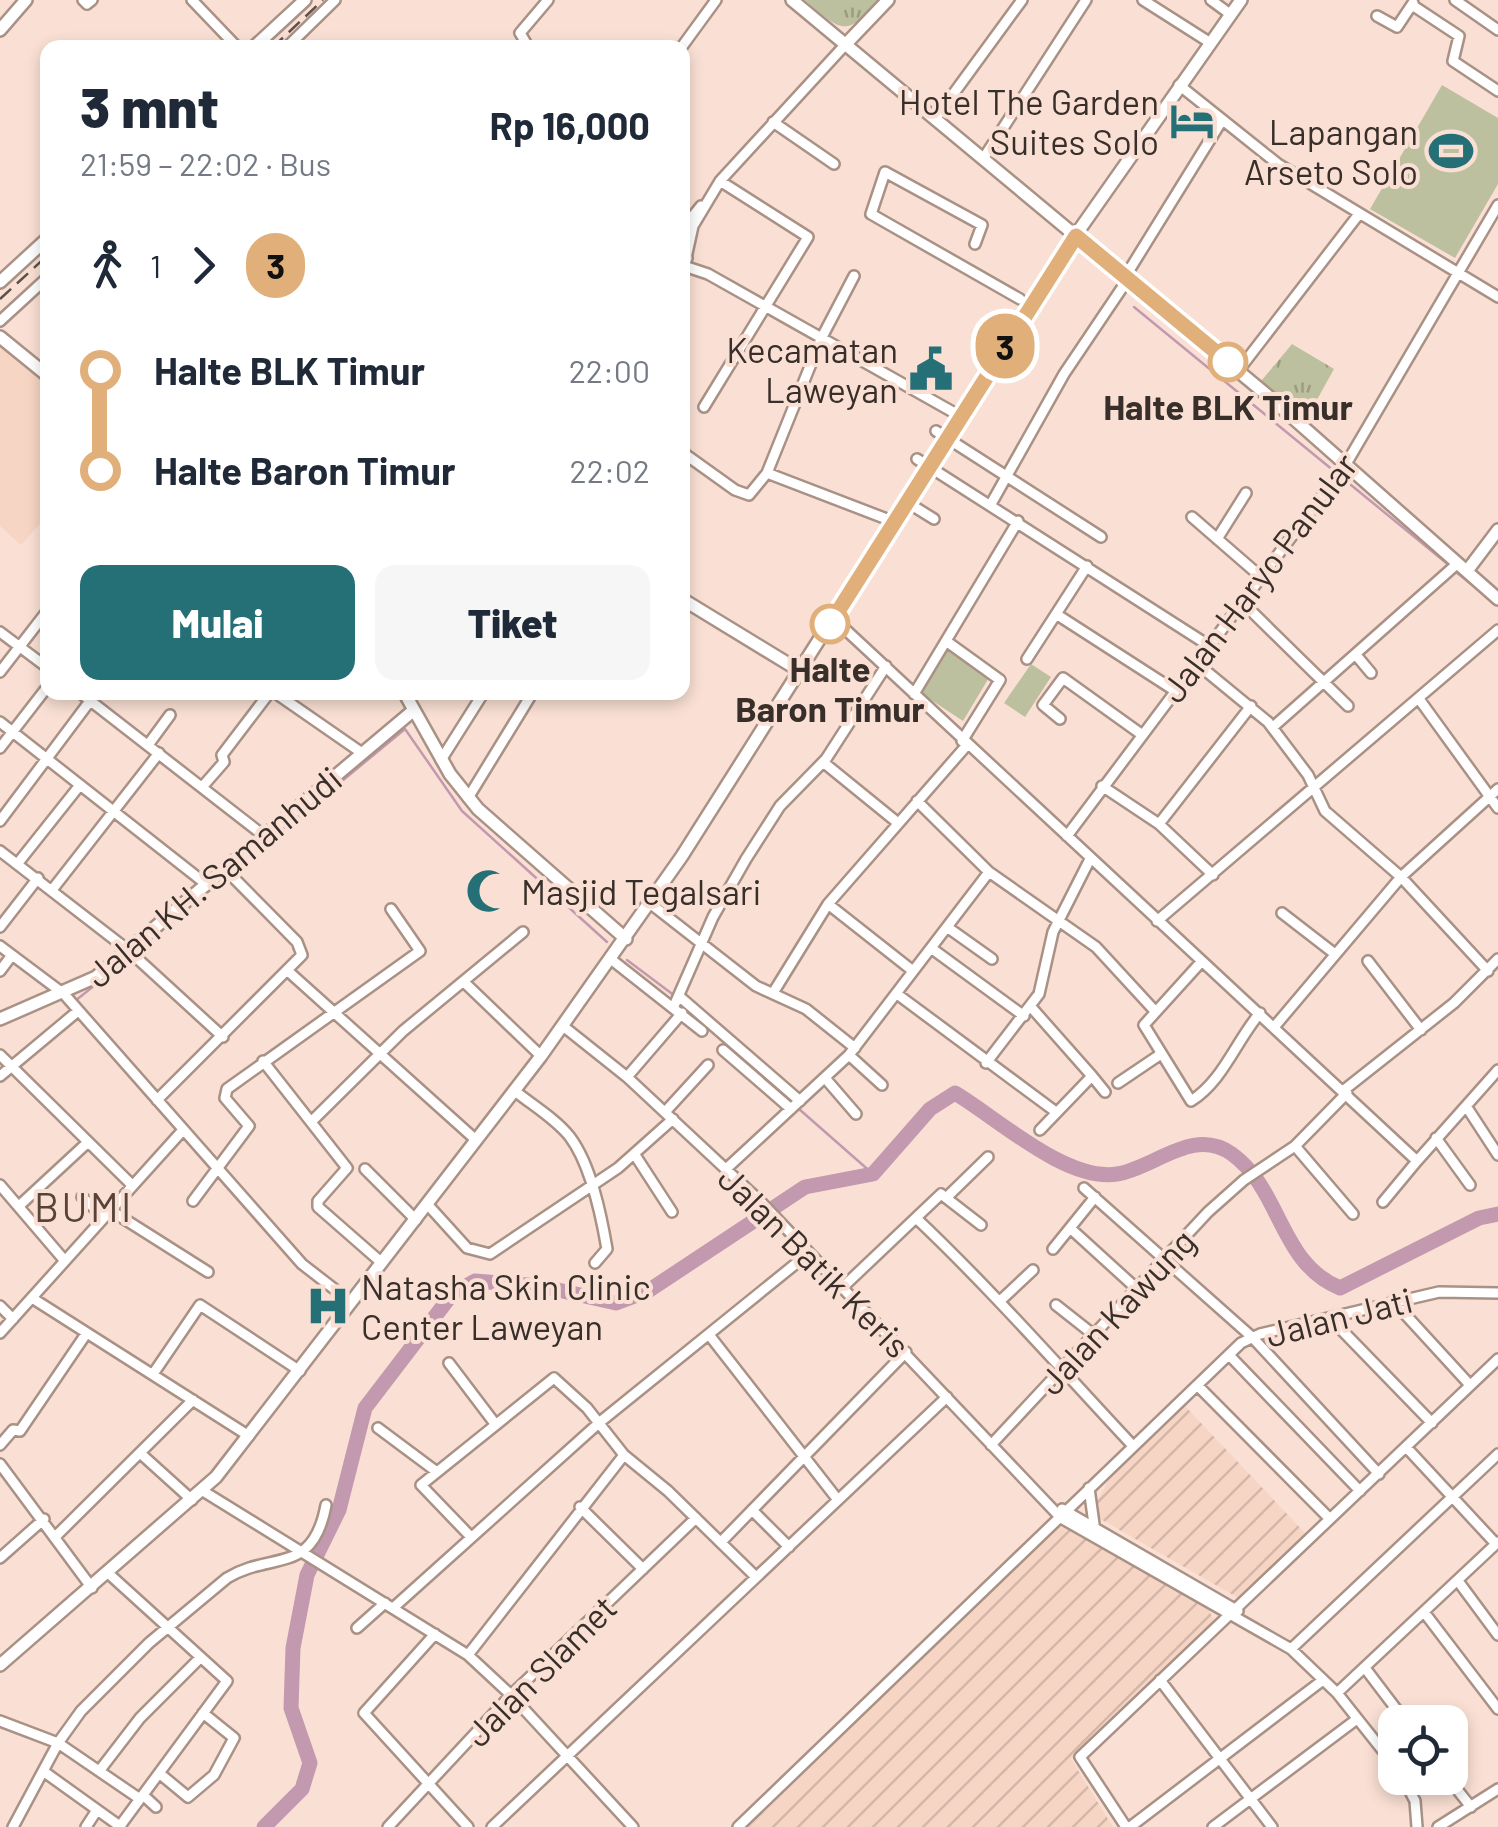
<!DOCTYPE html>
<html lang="id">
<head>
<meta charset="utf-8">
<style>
	body { margin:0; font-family:Barlow,sans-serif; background:#f6f6f7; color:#1f2937; height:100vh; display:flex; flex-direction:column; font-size:38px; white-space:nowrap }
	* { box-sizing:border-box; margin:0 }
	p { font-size:32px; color:#747a83 }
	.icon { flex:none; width:55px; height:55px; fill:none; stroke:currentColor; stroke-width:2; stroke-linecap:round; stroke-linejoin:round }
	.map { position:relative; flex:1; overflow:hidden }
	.sheet { position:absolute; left:40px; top:40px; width:650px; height:660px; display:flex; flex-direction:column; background:#fff; border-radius:20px; box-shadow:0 5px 15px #0003 }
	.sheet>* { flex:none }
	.badge { padding:0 20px; border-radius:32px; font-size:35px; line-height:65px }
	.controls { position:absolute; left:1378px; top:1705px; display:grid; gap:20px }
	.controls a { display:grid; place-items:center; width:90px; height:90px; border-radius:20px; background:#fff; box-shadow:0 5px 15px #0003; font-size:50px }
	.map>.badge { position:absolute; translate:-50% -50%; box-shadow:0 0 0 5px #fff }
	.legs { display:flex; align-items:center; gap:15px; height:110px; padding:0 40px; font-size:32px }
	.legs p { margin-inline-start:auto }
	.summary { display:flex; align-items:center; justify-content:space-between; height:170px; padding:0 40px }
	h1 { font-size:55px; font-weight:800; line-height:75px }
	.cta { display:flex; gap:20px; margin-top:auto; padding:20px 40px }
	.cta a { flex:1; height:115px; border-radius:20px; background:#256f77; color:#fff; font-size:40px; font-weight:800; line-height:115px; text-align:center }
	.cta a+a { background:#f6f6f7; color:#1f2937 }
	ul { padding:0 40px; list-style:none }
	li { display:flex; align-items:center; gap:35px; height:100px; font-size:38px }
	li i { display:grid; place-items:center; width:15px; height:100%; margin:0 12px; background:currentColor }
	li i::after { content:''; width:25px; height:25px; margin:-12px; border:8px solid; border-radius:50%; background:#fff }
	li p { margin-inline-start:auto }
	li:first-child i { background:linear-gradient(#0000 50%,currentColor 0) }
	li:last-child i { background:linear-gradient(currentColor 50%,#0000 0) }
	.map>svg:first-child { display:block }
</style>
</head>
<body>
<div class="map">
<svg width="1498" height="1827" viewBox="0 0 1498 1827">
	<defs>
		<pattern id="industrial-furrows" width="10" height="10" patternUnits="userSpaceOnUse" patternTransform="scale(2.5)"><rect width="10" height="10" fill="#f6d5c4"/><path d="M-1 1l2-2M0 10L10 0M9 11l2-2" fill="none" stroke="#d4b7a9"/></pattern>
		<pattern id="park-tufts" width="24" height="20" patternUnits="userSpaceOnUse" patternTransform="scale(2.5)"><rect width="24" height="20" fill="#bdc09e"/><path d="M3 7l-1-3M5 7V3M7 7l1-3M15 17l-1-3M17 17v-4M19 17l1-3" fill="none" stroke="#9b9c81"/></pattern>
	</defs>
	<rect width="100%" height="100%" fill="#fae0d4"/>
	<path fill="#f6d5c4" d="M0 343 47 386V516L21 545 0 526Z"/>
	<path fill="url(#industrial-furrows)" d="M1184 1405 1305 1533 1240 1599 1097 1517 1096 1503 1110 1478Z
		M1067 1525 1209 1610 1214 1621 1071 1759 1113 1827H749L1057 1526Z"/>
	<path fill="url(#park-tufts)" d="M805 0H881C845 38 842 32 805 0Z
		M1292 344 1334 369 1303 425 1257 386Z"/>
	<path fill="#bdc09e" d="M1442 85 1498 118V184L1455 258 1370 209Z
		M946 649 990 676 963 721 919 692Z
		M1031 664 1051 677 1025 717 1004 703Z"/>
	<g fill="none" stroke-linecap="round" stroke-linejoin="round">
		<path stroke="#c299af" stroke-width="2.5" d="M1134 307 1334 471
			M1340 476 1450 566
			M1456 572 1476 588
			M233 871 405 729 462 811 607 942
			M627 960 675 996
			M121 963 227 876
			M75 1001 100 981
			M714 1032 793 1104
			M799 1109 873 1174"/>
		<path stroke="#c299af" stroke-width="15" d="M264 1827 302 1789 310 1763 291 1708 293 1648 307 1575 339 1510 365 1408 453 1293 475 1281 540 1286 616 1303 648 1291 805 1187 873 1174 930 1109 955 1093C997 1118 1066 1182 1117 1174 1155 1168 1193 1126 1232 1154 1282 1190 1279 1263 1340 1288L1479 1218 1498 1214"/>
		<g stroke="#a99185" stroke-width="14">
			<path id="minor" d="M83 0 87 4 92 0
				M192 0 238 48
				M1143 0 1209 42
				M1211 0 1230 14
				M1455 0 1498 30
				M1412 5 1459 36 1453 61 1498 91
				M1377 16 1397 27 1413 3
				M286 48 335 0
				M529 48 520 33 548 0
				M681 48 716 0
				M1179 85 1278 164 1498 297
				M935 119 1022 0
				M773 122 834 164
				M983 159 1086 0
				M688 222 701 206
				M685 237 686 256
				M975 244 982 225 885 172 871 214 1020 299
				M686 258 693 226 720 181 845 45
				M684 266 708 274 960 416
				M1125 277 1221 122
				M0 321 48 277
				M1238 371 1359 214
				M704 407 808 237 720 181
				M936 431 1101 537
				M682 452 735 490 749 495 767 473 821 339 854 276
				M917 459 1208 645
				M767 473 892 521
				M905 501 934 519
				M991 504 1064 374 1128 279
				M1192 517 1260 576
				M1217 539 1246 493
				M1241 601 1348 706
				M1056 614 1174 690
				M833 618 1417 1161 1498 1070
				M0 632 48 668
				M946 641 1000 680 962 741
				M1356 655 1371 673
				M1027 659 1087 566
				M1195 662 1268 722 1308 775 1325 811 1401 877 1488 971
				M0 672 48 610
				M79 692 263 835
				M274 692 362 753
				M914 694 1018 521
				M1419 699 1498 808
				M1060 719 1043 705 1063 678 1141 734
				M0 722 206 884
				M1273 727 1458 563
				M148 745 170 715
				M0 748 48 686
				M441 760 484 692
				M823 762 898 823
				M203 786 224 762 222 755 270 692
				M1102 786 1159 824 1213 875
				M468 798 533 692
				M917 801 989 872
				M0 821 90 701
				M1159 824 1251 706
				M1067 836 1346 464 1498 205
				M0 851 128 950 223 1037
				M18 863 80 785
				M52 890 159 753
				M651 904 756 986 806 1009 855 1048
				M828 904 913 971
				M1282 913 1335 954
				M1157 921 1498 630
				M0 927 38 878
				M947 927 992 959
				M0 946 64 994 302 1264 351 1302
				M931 948 1024 1016
				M612 960 702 1031
				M1202 961 1144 1025 1191 1101C1223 1081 1236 1041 1260 1013
				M1368 961 1421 1030
				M0 971 12 955
				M289 972 476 1140
				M465 983 541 1056
				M773 993 828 904 967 745
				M897 994 1056 1112
				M680 997 800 1101
				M674 1006 713 917 746 859 780 806 826 759 886 666
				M1031 1007 1092 1076 1040 1130
				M563 1026 627 1077 761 1202 1061 1518 1291 1649 1337 1693 1395 1766
				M1275 1026 1401 877 1498 789
				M723 1050 791 1109
				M0 1055 132 1185
				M849 1055 882 1085
				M263 1061 347 1168 318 1201V1207L382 1263
				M986 1063 1039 994 1053 932 1090 859
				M0 1076 78 1011
				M1092 1076 1105 1092
				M627 1077 682 1013
				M825 1078 856 1114
				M1118 1083 1161 1054
				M1344 1090 1454 1003 1498 959
				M515 1091C532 1105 556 1119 570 1137 591 1165 601 1214 607 1249L595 1263
				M157 1100 302 955 297 942 225 869
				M1466 1106 1498 1155
				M665 1112 708 1065
				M311 1122 403 1031 523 932
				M1436 1138 1470 1185
				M1295 1146 1353 1214
				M635 1155 672 1212
				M365 1169 416 1220
				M726 1169 849 1055 989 872 1096 947 1154 1010
				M0 1185 65 1261
				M1084 1188 1252 1337 1379 1474
				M948 1196 988 1157
				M82 1197 104 1217
				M193 1201 249 1126 225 1098 227 1089 420 951 391 909
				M1383 1202 1417 1161
				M20 1205 87 1143
				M428 1205 467 1248 490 1254 618 1168 673 1119
				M110 1210 208 1272
				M916 1218C992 1290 1061 1369 1133 1446
				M1070 1228 1137 1289
				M1053 1249 1095 1197
				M843 1287 941 1194 981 1225
				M32 1298 249 1436
				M1001 1300 1033 1270
				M1393 1301 1470 1385
				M1056 1305 1094 1335
				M0 1306 13 1319
				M1331 1319 1432 1423
				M0 1333 183 1130
				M710 1336 838 1500
				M1229 1355 1360 1491
				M449 1363 496 1425
				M153 1374 200 1305 300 1371
				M1198 1386 1330 1519
				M378 1428 437 1472
				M0 1445 13 1430 20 1431 86 1334
				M991 1445 1208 1212 1244 1180 1295 1146 1347 1093
				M1406 1447 1496 1544
				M140 1453 192 1500
				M0 1464 92 1588
				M1089 1488 1094 1524
				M203 1491 468 1655 511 1695 633 1827
				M580 1507 643 1569
				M1062 1509 1238 1611
				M752 1510 789 1547
				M56 1536 193 1400
				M471 1537 421 1485 554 1378 587 1408 624 1455
				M721 1542 906 1352
				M0 1558 44 1519
				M108 1573 227 1681 120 1826
				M1458 1581 1498 1635
				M393 1608 600 1422 809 1253
				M1424 1612 1498 1709
				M357 1628 385 1603
				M435 1634 364 1713 468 1827
				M1291 1649 1498 1454
				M468 1655 624 1455 668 1491 756 1577
				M1365 1668 1406 1722
				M1160 1680 1272 1827
				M1337 1693 1498 1542
				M0 1721 58 1743 140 1799
				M100 1770 140 1718 200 1658
				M43 1771 121 1827
				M159 1773 188 1797 214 1775 234 1738 203 1713
				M1403 1778 1415 1801 1417 1827
				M1448 1778 1471 1807
				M143 1795 156 1807
				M13 1827 58 1743 81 1711 149 1643 227 1578C271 1551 313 1576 326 1505
				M86 1827 97 1810
				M388 1827 511 1695 696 1518
				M492 1827 947 1397
				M738 1827 1241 1343 1260 1334 1439 1292 1498 1293
				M1126 1827 1080 1757 1498 1359
				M1130 1827 1323 1680
				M1213 1827 1357 1719
				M1438 1827 1498 1789"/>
		</g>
		<g stroke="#a99185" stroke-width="16">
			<path id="major" d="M792 0 1267 395 1498 599
				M0 30 26 0
				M845 45 888 0
				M253 48 305 0
				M682 267 686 258
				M0 282 48 238
				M0 337 48 376
				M1467 571 1498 530
				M682 599 800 671
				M404 692 450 774 478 809 626 939
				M0 1019 96 977 414 710
				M0 1665 216 1477 541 1056 682 856 1075 236 1241 0"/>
		</g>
		<use href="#minor" stroke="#fff" stroke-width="9"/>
		<use href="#major" stroke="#fff" stroke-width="11"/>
		<path stroke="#5e514a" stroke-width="2.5" stroke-dasharray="15 8" stroke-linecap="butt" d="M272 48 323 0
			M0 299 48 255"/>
	</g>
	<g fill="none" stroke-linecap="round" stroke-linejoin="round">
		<g stroke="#fff" stroke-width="22">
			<path id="line-1" d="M830 624 1076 236 1228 362"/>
		</g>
		<use href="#line-1" stroke="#e1af79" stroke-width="15"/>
	</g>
	<defs>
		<g id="hotel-bare" transform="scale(3.45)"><path d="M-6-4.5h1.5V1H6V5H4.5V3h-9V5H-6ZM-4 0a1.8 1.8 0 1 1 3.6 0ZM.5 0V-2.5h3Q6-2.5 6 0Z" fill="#256f77" stroke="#fae0d4" stroke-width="2.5" paint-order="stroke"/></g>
		<g id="stadium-bare" transform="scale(3.45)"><path d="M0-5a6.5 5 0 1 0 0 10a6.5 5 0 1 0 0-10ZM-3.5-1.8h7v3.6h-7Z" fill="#256f77" stroke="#fae0d4" stroke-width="2.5" paint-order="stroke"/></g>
		<g id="civic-bare" transform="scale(3.45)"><path d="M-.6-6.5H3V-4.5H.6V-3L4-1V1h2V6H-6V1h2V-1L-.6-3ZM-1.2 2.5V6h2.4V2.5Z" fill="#256f77" stroke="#fae0d4" stroke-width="2.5" paint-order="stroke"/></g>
		<g id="mosque-bare" transform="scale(3.45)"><path d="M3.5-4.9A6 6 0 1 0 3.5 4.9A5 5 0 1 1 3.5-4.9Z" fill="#256f77" stroke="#fae0d4" stroke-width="2.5" paint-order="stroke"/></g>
		<g id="hospital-bare" transform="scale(3.45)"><path d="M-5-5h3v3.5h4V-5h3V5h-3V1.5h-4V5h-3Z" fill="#256f77" stroke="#fae0d4" stroke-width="2.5" paint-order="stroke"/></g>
	</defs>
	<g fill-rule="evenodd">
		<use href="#hotel-bare" x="1192" y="121"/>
		<use href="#stadium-bare" x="1451" y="151"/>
		<use href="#civic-bare" x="931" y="369"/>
		<use href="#mosque-bare" x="488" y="891"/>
		<use href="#hospital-bare" x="328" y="1306"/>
	</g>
	<g fill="#fff" stroke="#e1af79" stroke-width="5">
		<circle cx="1228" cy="362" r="18"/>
		<circle cx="830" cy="624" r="18"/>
	</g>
	<g text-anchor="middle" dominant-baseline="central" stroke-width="8" stroke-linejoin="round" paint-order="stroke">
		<g font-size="35" fill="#392f2a" stroke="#fae0d4" text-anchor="end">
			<text x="1159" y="101">Hotel The Garden<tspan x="1159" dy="40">Suites Solo</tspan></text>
			<text x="1418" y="131">Lapangan<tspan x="1418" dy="40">Arseto Solo</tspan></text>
			<text x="898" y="349">Kecamatan<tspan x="898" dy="40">Laweyan</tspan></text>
			<text x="521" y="891" text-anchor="start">Masjid Tegalsari</text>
			<text x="361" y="1286" text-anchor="start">Natasha Skin Clinic<tspan x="361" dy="40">Center Laweyan</tspan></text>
		</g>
		<g font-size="35" font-weight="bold" fill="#392f2a" stroke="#fae0d4">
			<text x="1228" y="406">Halte BLK Timur</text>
			<text x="830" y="668">Halte<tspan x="830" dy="40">Baron Timur</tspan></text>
		</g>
		<g font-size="35" fill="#392f2a" stroke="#fae0d4">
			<text transform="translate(1258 577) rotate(-53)">Jalan Haryo Panular</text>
			<text transform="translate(213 876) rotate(-40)">Jalan KH. Samanhudi</text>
			<text transform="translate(815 1261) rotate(45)">Jalan Batik Keris</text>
			<text transform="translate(1116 1311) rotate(-47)">Jalan Kawung</text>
			<text transform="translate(1339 1316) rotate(-14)">Jalan Jati</text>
			<text transform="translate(540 1670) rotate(-45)">Jalan Slamet</text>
		</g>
		<g font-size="40" letter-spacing="2.5" fill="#584339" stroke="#fae0d4">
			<text x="84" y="1206">BUMI</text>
		</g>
	</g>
</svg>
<div class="controls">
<a><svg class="icon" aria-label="locate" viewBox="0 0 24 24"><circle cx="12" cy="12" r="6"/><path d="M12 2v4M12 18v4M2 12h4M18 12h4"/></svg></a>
</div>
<b class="badge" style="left:1005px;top:346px;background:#e1af79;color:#111">3</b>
<section class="sheet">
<div class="summary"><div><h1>3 mnt</h1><p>21:59 – 22:02 · Bus</p></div><b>Rp 16,000</b></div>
<div class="legs"><svg class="icon" aria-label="walk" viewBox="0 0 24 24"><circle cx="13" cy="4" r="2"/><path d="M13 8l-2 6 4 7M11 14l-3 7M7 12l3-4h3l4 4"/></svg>1<svg class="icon" aria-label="forward" viewBox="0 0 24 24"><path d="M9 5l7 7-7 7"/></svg><b class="badge" style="background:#e1af79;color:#111">3</b></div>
<ul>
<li><i style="color:#e1af79"></i><b>Halte BLK Timur</b><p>22:00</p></li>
<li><i style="color:#e1af79"></i><b>Halte Baron Timur</b><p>22:02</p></li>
</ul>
<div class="cta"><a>Mulai</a><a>Tiket</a></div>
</section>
</div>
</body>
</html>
